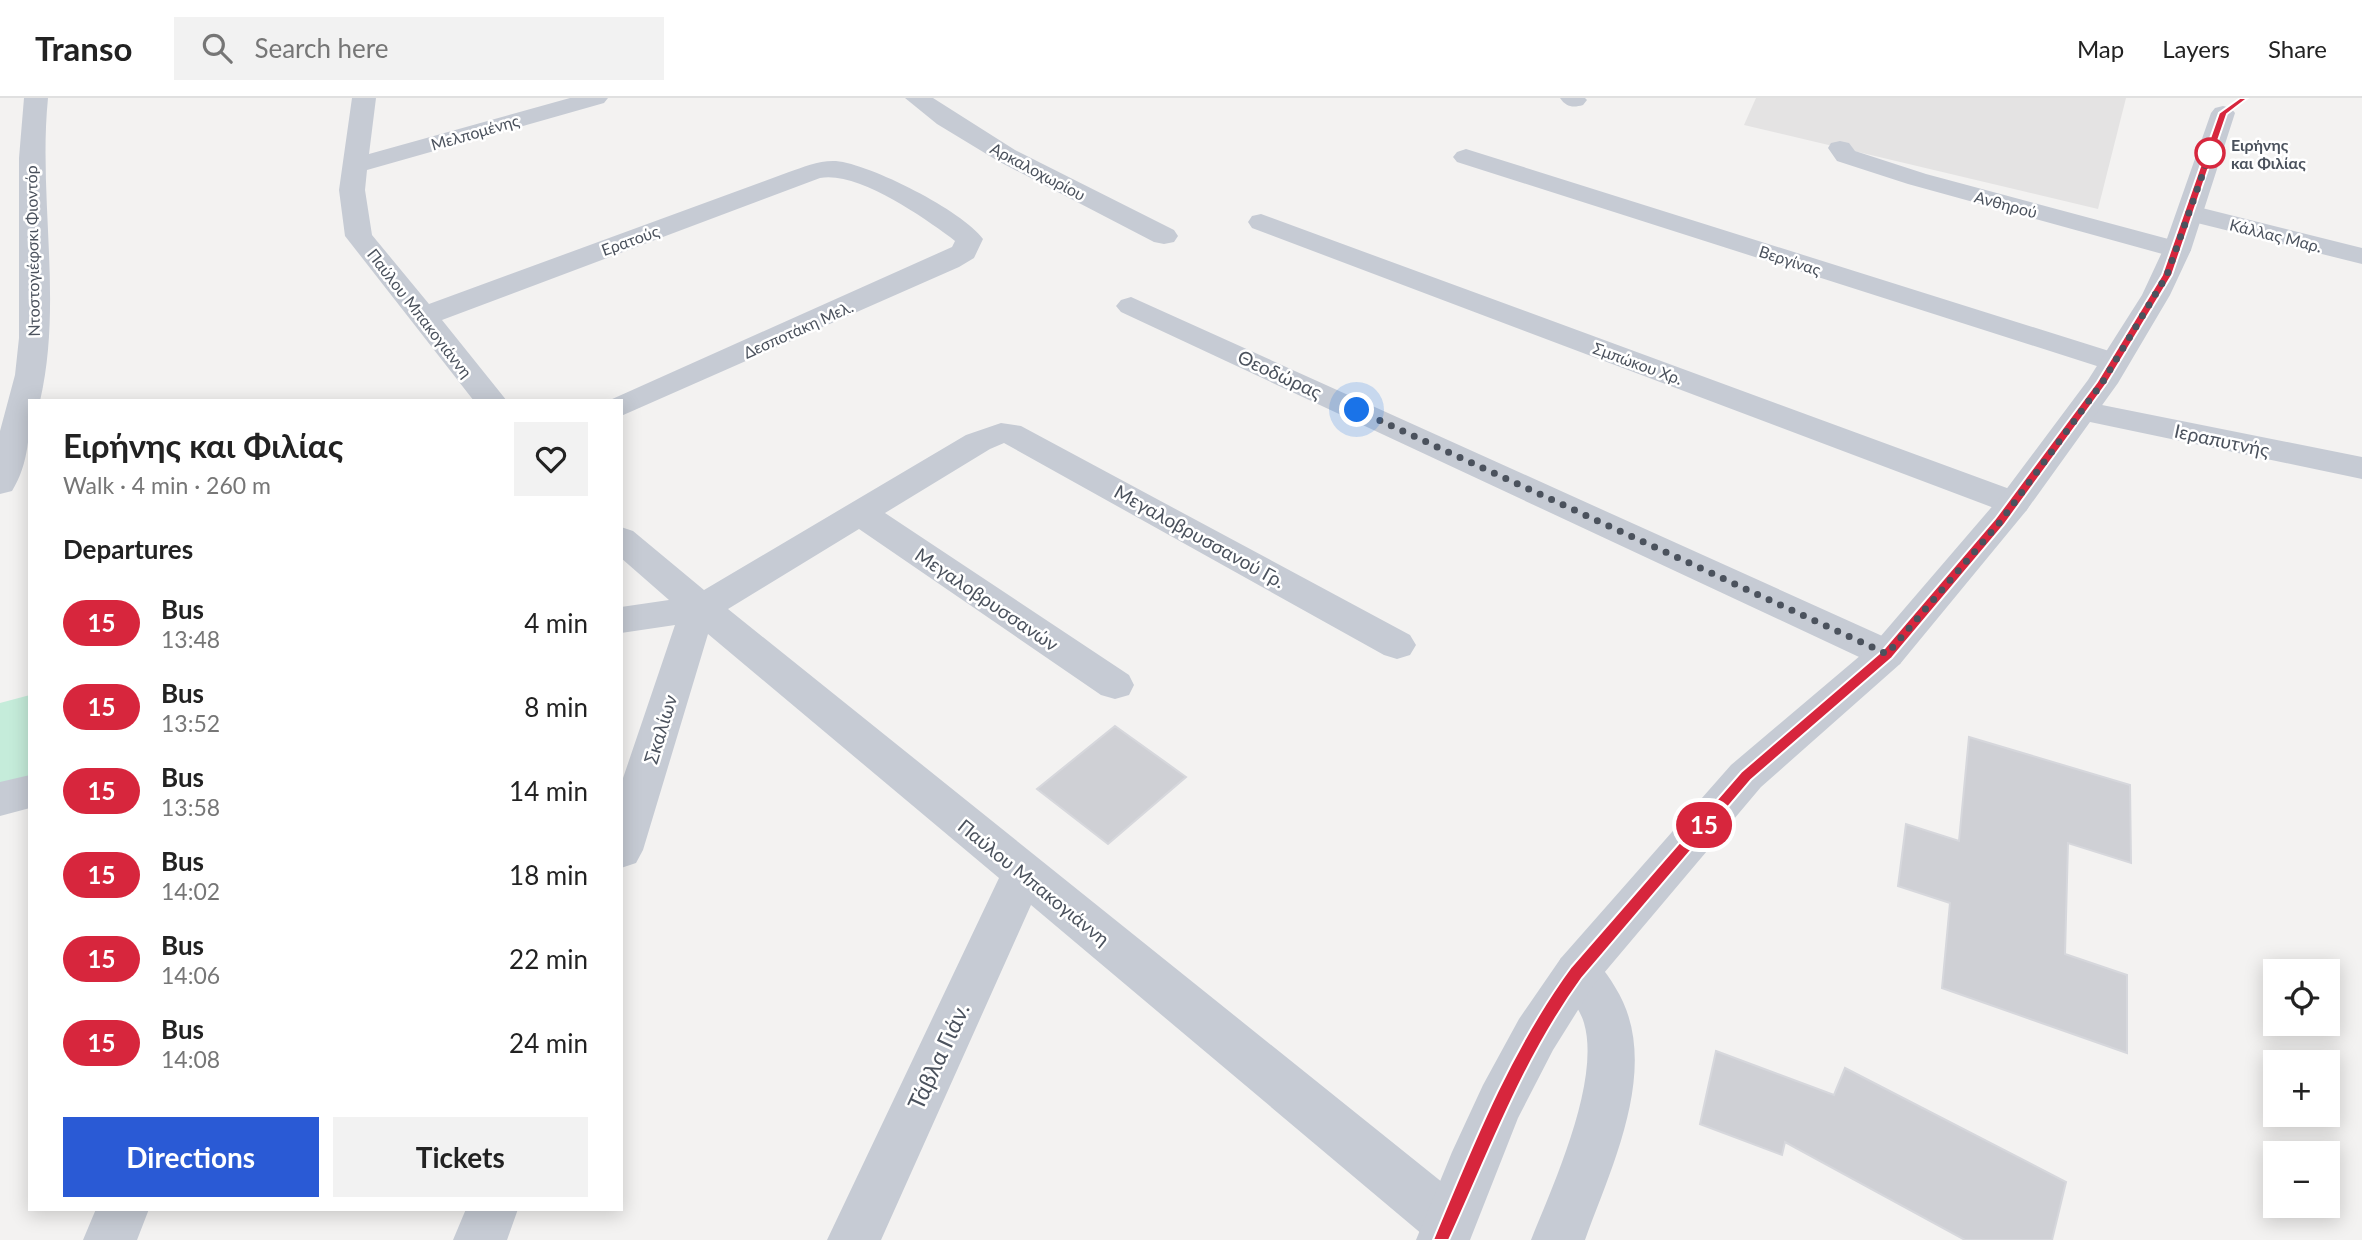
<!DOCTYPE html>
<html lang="en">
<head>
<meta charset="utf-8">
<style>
	body { margin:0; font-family:Lato,sans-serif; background:#f2f2f2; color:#222; height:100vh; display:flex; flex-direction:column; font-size:26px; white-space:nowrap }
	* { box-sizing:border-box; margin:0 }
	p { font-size:23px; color:#767676 }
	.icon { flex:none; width:38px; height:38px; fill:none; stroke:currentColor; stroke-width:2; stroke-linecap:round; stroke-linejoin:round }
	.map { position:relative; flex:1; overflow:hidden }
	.side { position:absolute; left:28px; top:301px; width:595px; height:812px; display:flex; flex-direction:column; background:#fff; border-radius:0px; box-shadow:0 4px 18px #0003 }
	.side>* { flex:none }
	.badge { padding:0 14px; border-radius:23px; font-size:24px; line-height:46px }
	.fabs { position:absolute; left:2263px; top:861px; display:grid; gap:14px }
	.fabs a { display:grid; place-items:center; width:77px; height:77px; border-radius:0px; background:#fff; box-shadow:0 4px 18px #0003; font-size:35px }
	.you { position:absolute; width:35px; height:35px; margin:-18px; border:5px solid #fff; border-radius:50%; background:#1a73e8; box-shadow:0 0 0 10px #1a73e833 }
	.map>.badge { position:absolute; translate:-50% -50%; box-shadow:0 0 0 4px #fff }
	h2 { padding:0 35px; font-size:26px; line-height:63px }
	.round { display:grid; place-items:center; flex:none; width:74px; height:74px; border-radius:0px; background:#f2f2f2 }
	.head { display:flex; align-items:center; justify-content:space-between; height:119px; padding:0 35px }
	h1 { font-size:33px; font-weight:700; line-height:52px }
	.primary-button { display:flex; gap:14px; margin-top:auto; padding:14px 35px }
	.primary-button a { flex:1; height:80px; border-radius:0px; background:#2a5ad5; color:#fff; font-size:28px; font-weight:700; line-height:80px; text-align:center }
	.primary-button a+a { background:#f2f2f2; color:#222 }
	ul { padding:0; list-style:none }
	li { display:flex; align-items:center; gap:21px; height:84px; padding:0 35px }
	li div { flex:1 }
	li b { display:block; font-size:26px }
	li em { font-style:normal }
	li .badge { min-width:77px; font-weight:700; text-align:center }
	header { display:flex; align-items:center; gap:42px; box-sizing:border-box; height:98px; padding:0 35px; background:#fff; border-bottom:2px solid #e0e0e0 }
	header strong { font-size:33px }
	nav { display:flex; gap:38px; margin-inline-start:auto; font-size:24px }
	.search { width:490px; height:63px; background:#f2f2f2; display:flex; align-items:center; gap:18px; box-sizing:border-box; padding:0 24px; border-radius:0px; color:#767676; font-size:26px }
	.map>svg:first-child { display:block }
</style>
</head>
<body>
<header>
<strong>Transo</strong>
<div class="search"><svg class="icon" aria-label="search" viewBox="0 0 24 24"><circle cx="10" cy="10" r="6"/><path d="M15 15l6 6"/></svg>Search here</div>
<nav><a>Map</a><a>Layers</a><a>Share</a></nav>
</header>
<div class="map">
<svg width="2362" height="1142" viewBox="0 0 2362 1142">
	<rect width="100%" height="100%" fill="#f3f2f1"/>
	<path fill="#e4e3e3" d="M1756 0H2126L2098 111 1744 27Z"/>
	<path fill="#c5ecda" d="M30 597V684L0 693V605Z"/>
	<path fill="#cfd0d5" stroke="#d6d7dc" stroke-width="2" d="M1115 628 1186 679 1108 746 1037 691Z
		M1969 639 2130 687 2131 765 2068 745 2065 856 2127 877V955L1942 890 1950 805 1898 788 1906 726 1959 743Z
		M1716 953 1834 997 1845 970 2066 1084 2052 1142H1965L1785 1044 1782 1057 1700 1026Z"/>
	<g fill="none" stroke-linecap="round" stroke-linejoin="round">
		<path fill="#c6cbd4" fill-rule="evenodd" d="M24 0H48C38 100 63 204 40 303H30C30 333 29 366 12 393L0 396V333L15 277 19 240V60Z
			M352 0H376L369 56 570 0H608L604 5 367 72 365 92 372 137 429 206 789 74C803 69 820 62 836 63 870 66 963 113 983 141L974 160 959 169 621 318V303L610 302 952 149 955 143 950 139C920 117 857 73 820 80L442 222 507 303H474L345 138 339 92Z
			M905 0H933L1015 52 1174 132 1178 138 1174 144 1164 146 1154 144 998 63 937 26Z
			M1560 0H1585L1587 2 1583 7C1573 10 1566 9 1560 0Z
			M1840 43 1849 45 1855 53 1926 76 2187 146 2191 152 2187 158 2177 160 1908 86 1837 63 1828 50 1831 45Z
			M1466 51 2125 258 2129 264 2125 270 2114 273 2103 270 1457 64 1453 59 1457 54Z
			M2190 107 2362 150V166L2181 121 2177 115 2181 109Z
			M1261 116 2026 397 2031 405 2026 413 2014 416 2002 413 1252 130 1248 124 1252 118Z
			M1131 199 1900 546 1906 556 1900 566 1887 570 1874 566 1121 214 1116 208 1121 202Z
			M2082 303 2362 359V381L2071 320 2066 313 2071 306Z
			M1001 325 1021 328 1410 537 1416 547 1410 557 1397 561 1384 557 1004 345 990 351 885 415 1129 577 1134 587 1129 597 1115 601 1101 597 859 431 728 511 1468 1105 1475 1124 1468 1142H1429L1031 807 881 1142H827L999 780 708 536 643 752 636 765 621 770V686L675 527 621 535V509L669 502 621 460V429L633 433 704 492 966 337Z
			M30 677V710L0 718V684Z
			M1577 854C1596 860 1605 872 1615 889 1663 965 1612 1067 1585 1142H1531C1553 1087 1601 983 1584 925 1579 907 1562 891 1554 874L1561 860Z
			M96 1111H149L137 1142H83Z
			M466 1111H518L507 1142H453Z"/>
		<path fill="#c6cbd4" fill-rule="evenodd" d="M2223 8 2231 10 2235 15 2191 152 2170 197 2118 285 2026 413 1900 566 1761 689 1593 888 1553 952 1518 1020 1470 1142H1416L1452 1054 1483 987 1519 921 1561 860 1731 667 1874 546 2002 397 2088 282 2142 197 2163 152 2211 15 2215 10Z"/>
	</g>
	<path fill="#d7263d" stroke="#fff" stroke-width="2" d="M2240 0H2248L2227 16 2172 177 2107 285 2004 427 1892 560 1751 682 1582 880C1522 963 1489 1055 1449 1142H1433C1472 1048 1510 952 1571 869L1741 674 1882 553 1995 421 2097 284 2162 177 2219 15Z"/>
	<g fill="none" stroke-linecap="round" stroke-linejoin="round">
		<path stroke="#4b525d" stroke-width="7" stroke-dasharray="0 12.6" d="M1357 312 1887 556 2000 424 2102 285 2167 177 2210 55"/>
	</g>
	<circle fill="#fff" stroke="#d7263d" stroke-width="3.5" cx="2210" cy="55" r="14"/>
	<g text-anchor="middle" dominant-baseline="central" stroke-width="5" stroke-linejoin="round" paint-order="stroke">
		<g font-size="16" fill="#4b525d" stroke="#fff">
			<text transform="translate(475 34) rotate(-16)">Μελπομένης</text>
			<text transform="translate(1038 73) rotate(28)">Αρκαλοχωρίου</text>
			<text transform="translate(2006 106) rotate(15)">Ανθηρού</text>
			<text transform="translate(2276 137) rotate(14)">Κάλλας Μαρ.</text>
			<text transform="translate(630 142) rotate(-20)">Ερατούς</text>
			<text transform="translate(32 153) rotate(-91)">Ντοστογιέφσκι Φιοντόρ</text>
			<text transform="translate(1790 162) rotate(18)">Βεργίνας</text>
			<text transform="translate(420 215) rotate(52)">Παύλου Μπακογιάννη</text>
			<text transform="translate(798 231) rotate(-24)">Δεσποτάκη Μελ.</text>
			<text transform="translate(1638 265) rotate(20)">Σμπώκου Χρ.</text>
		</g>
		<g font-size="16" font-weight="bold" fill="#4b525d" stroke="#fff" text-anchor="start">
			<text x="2231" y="46">Ειρήνης<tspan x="2231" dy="18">και Φιλίας</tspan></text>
		</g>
		<g font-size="19" fill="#4b525d" stroke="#fff">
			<text transform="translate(1280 276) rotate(25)">Θεοδώρας</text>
			<text transform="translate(2222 342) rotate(12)">Ιεραπυτνής</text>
			<text transform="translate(1200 438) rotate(29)">Μεγαλοβρυσσανού Γρ.</text>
			<text transform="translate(987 501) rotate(34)">Μεγαλοβρυσσανών</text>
			<text transform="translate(660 631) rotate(-73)">Σκαλίων</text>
			<text transform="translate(1034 784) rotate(39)">Παύλου Μπακογιάννη</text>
		</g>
		<g font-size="23" fill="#4b525d" stroke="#fff">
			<text transform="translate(938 958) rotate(-65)">Τάβλα Γιάν.</text>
		</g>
	</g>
</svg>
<div class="fabs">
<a><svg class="icon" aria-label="locate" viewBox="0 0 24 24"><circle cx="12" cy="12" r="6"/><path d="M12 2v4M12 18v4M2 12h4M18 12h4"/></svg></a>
<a>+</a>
<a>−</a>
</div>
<div class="you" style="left:1357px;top:312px"></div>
<b class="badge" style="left:1704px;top:727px;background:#d7263d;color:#fff">15</b>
<section class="side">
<div class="head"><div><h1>Ειρήνης και Φιλίας</h1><p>Walk · 4 min · 260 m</p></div><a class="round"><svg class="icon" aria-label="heart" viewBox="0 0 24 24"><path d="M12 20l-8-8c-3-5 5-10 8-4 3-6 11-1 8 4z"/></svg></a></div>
<h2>Departures</h2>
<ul>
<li><span class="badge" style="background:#d7263d;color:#fff">15</span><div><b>Bus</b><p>13:48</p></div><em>4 min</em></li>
<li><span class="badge" style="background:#d7263d;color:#fff">15</span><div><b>Bus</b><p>13:52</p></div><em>8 min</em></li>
<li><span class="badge" style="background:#d7263d;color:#fff">15</span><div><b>Bus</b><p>13:58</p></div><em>14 min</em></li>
<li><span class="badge" style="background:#d7263d;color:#fff">15</span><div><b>Bus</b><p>14:02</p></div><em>18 min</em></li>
<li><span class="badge" style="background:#d7263d;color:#fff">15</span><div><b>Bus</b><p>14:06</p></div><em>22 min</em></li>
<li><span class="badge" style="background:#d7263d;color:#fff">15</span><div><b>Bus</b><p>14:08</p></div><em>24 min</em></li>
</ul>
<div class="primary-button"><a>Directions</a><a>Tickets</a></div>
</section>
</div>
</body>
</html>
